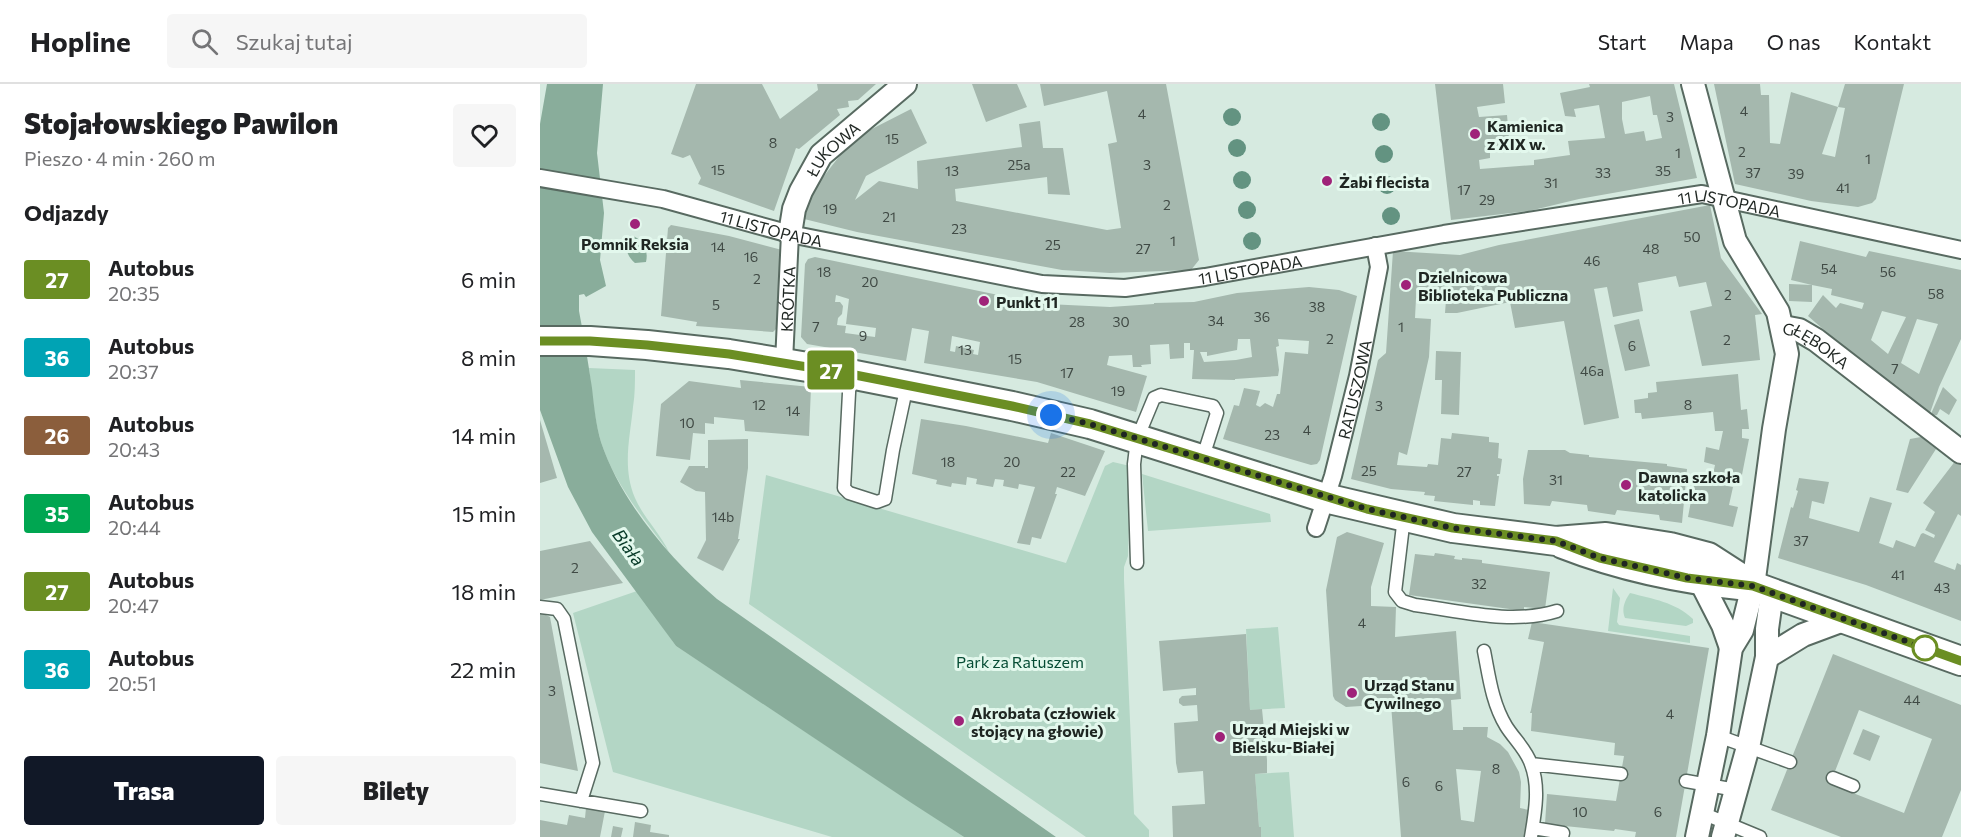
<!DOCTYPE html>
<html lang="pl">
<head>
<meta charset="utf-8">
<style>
	body { margin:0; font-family:Commissioner,sans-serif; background:#f6f6f6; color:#202124; height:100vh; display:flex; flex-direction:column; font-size:22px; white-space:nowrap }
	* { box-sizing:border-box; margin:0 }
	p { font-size:20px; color:#757577 }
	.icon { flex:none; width:33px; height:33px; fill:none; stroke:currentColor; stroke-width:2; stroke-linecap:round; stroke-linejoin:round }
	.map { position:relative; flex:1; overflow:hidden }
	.sheet { display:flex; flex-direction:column; background:#fff; width:540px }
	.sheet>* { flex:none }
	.badge { padding:0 12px; border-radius:4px; font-size:21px; line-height:39px }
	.you { position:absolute; width:30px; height:30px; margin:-15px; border:4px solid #fff; border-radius:50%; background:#1a73e8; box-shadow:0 0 0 9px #1a73e833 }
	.map>.badge { position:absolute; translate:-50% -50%; box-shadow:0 0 0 3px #fff }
	h2 { padding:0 24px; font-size:22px; line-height:54px }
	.round { display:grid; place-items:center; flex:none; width:63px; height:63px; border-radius:6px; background:#f6f6f6 }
	.headline { display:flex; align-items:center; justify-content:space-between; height:102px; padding:0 24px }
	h1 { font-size:28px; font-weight:800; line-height:45px }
	.cta { display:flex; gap:12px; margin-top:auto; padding:12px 24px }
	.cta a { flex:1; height:69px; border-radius:6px; background:#111827; color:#fff; font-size:24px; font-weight:800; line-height:69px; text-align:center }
	.cta a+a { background:#f6f6f6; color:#202124 }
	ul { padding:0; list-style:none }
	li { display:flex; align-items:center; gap:18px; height:78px; padding:0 24px }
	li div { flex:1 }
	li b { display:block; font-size:22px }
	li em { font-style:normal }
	li .badge { min-width:66px; font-weight:700; text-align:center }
	header { display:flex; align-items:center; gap:36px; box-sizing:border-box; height:84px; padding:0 30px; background:#fff; border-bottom:2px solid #e0e0e0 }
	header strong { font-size:28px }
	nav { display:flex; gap:33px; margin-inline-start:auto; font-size:21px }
	.search { width:420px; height:54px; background:#f6f6f6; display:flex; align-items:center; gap:15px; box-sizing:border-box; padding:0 21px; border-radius:6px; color:#757577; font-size:22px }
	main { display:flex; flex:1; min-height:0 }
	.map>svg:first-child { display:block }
</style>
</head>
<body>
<header>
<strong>Hopline</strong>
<div class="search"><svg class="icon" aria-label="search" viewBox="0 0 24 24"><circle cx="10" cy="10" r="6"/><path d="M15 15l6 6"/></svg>Szukaj tutaj</div>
<nav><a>Start</a><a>Mapa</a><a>O nas</a><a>Kontakt</a></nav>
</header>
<main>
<section class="sheet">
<div class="headline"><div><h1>Stojałowskiego Pawilon</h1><p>Pieszo · 4 min · 260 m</p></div><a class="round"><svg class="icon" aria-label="heart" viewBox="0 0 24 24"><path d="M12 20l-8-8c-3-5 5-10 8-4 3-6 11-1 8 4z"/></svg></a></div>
<h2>Odjazdy</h2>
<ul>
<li><span class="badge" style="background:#6b8e23;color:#fff">27</span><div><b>Autobus</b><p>20:35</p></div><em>6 min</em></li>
<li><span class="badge" style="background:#00a3b4;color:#fff">36</span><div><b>Autobus</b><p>20:37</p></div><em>8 min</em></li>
<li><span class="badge" style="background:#8b5e3c;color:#fff">26</span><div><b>Autobus</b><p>20:43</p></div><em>14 min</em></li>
<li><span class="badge" style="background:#00a651;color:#fff">35</span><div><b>Autobus</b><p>20:44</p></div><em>15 min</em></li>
<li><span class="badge" style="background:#6b8e23;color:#fff">27</span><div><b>Autobus</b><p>20:47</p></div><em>18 min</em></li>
<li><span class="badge" style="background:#00a3b4;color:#fff">36</span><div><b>Autobus</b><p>20:51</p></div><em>22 min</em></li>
</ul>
<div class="cta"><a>Trasa</a><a>Bilety</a></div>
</section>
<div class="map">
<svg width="1421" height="753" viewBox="0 0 1421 753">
	<rect width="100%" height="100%" fill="#d6eae0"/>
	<path fill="#b3d6c5" d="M49 284 95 286C95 298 95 311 93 323 90 354 82 383 95 414 103 433 120 449 129 468 103 434 74 399 61 358 54 334 52 308 49 284Z
		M573 378 590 382 588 472 584 483V496L594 730 609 746V753H546L209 520 226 391 526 479 565 382Z
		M602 390 730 430 731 438 608 447Z
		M1073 504 1080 514 1077 538 1079 541 1150 552V559L1068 547Z
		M97 507 136 562 424 753H292L73 688 33 529Z
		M1090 509C1113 515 1135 518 1153 535V539L1146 542 1085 534C1081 525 1085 516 1090 509Z
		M738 543 745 624 710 626 706 545Z
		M749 688 754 753H721V743H719L715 690Z"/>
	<path fill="#89ad9b" d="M7 0H63L57 69 64 129 60 176 66 202 46 213 44 210 39 211V227C44 253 48 278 52 304 54 322 56 341 61 358 81 418 130 475 177 515L516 753H424L370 718 136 562 52 448 28 403 0 326V40Z
		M90 151C102 154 109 165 106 178L95 179C87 172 84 163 86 153Z"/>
	<path fill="#a5b8ae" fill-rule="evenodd" d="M156 0H222L240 35 278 6 277 0H336L318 16 308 17 309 23 297 25 300 31 259 65 256 64 234 127 158 100 161 94 150 71 143 74 131 70Z
		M432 0H477L487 23 446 38Z
		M500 0H626L659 176 651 186 570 189 522 186 317 148 260 134 277 101 301 70 324 49 371 25 387 59 326 92 315 116 339 97 378 105 377 77 482 63 479 40 500 37 503 64H523L530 111 508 110 507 93 415 105 416 117 567 146 581 144 568 60 577 58 567 7 504 22Z
		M895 0H963L965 19 937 23 939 33 967 31 970 67 950 69V74L939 76 940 85 994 81V76L1030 71 1028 57 1065 54 1059 21 1034 25 1036 33 1025 32 1020 9 1050 3 1049 0H1134L1157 94 1039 115 989 127 911 136ZM1110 12 1113 31H1117L1122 54 1106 57 1104 47 1085 50 1082 35V18Z
		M1174 0H1220L1221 11H1229L1230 59 1240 60 1251 8 1298 23 1282 70 1295 73 1305 24 1298 23 1305 0H1364L1336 115 1332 119 1318 123 1271 117 1195 100Z
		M1170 121 1181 174 1222 230 1215 231 1220 276 1162 282 1150 227 1172 222 1166 198 1139 203 1136 192 1098 199 1103 227 1073 233 1067 203 1054 205 1079 334 1044 341 1024 237 975 244 970 218 917 229H905L906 216 876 214 875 234 891 235 889 273 867 371 859 368 857 381 887 383 888 380 898 381 901 354 911 355 912 349 949 353V358L959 359 958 374 962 375 960 390H957V392H959L955 422 940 421V417L933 416V421L894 417 895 412 884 411 885 408 851 405 811 395 838 276 846 269 853 167 920 171 959 161Z
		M131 141 189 152 242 166 237 244 233 248 156 242 157 238 121 232 128 144Z
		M1260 157 1326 173 1329 167 1421 186V255L1399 303 1390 329 1337 292 1268 232 1283 211 1296 224 1300 219 1322 225 1324 219 1291 211 1292 205 1272 201V218L1249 217V200L1272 201 1251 196ZM1342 227 1366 233 1348 270 1331 256ZM1377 235 1398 240 1379 290 1361 279Z
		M275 173 468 213 507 220 570 223 614 220V219L654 218 697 209 769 203 799 206 817 212 780 376 777 380 771 381 683 355 694 321 699 322 704 304 720 307 716 321 720 323 725 319 733 323 737 310H740L745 268 768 270 769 257 738 255 739 262 736 263 739 286 738 292 695 295V296L652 295 654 266H650V259H644V274L630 275 629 260 610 261 611 280 601 281 602 283H593L592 271 569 272 567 281 607 292 596 328 497 298 384 279 389 247 372 244 366 277 267 260 261 253 265 180 268 175ZM296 211 309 215 306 240 336 244 335 253 305 249 306 242 297 241 298 234 302 230 303 222 300 218H295ZM412 252 440 258 438 271 433 270 434 266 416 262 415 268 410 267ZM698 255H710L712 273 696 276 664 278 660 268H667V272L697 266Z
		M1099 235 1110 282 1085 287 1074 241Z
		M896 267 921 268 919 331 901 330 902 296H895Z
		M1198 290 1201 326 1207 325 1209 345H1202V354L1209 355 1200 401 1172 395 1175 381 1164 378 1166 363 1179 366 1183 347H1175L1173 328 1102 335 1101 329H1095L1094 316 1108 314V309L1117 308 1116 298Z
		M200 296 271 303 269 352 205 347 204 336 174 333V340L165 339V350L153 349 150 376 116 372 121 320 149 297 201 304Z
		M1403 303 1417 316 1409 331 1400 325 1397 331 1390 332Z
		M381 335 426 342 508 359 511 349 565 367 545 412 517 403 515 410H517L501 455 492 453 490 461 477 459 495 403 479 400 478 405 463 402 464 396 455 395 453 403 436 400 437 395 427 393 426 401 412 399 411 403 396 400 397 396 372 390Z
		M0 336 17 394 0 399Z
		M1381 353 1396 365 1368 409 1356 406 1370 355Z
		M208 355V384L198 455H200L183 487 157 474 166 456 165 408 156 407 140 398 149 382H165V384H168V356Z
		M988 366H1025L1030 369 1049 371V373L1127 380V382L1147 385 1142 439 1120 436 1119 431 1077 426 1075 431 1048 427 1047 421 1012 417 1010 422 984 420 983 395Z
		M1416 376 1421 380V432L1418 430 1394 478 1415 486 1417 479 1421 481V537L1326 501 1238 474 1251 423 1253 424 1258 407 1256 406 1259 394 1289 398 1284 420 1272 417 1269 434 1319 448 1330 413 1352 419 1339 459 1353 464 1356 456 1375 463 1381 450 1383 449 1394 454 1395 451 1385 446 1395 428 1383 419Z
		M1155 396 1193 403 1189 421 1198 423 1193 443 1148 433Z
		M807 448 844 459 831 503V522L856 523 855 553 916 547 921 615 911 616 913 646H923V643H948L947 653 960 660 968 668 979 688 981 698 980 724 989 726 985 753H861L851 620 806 623 795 616 793 612 786 506 797 453ZM916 685 941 687 934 738 921 736Z
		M50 457 83 499 0 516V467Z
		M895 469 915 472 914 475 922 476V474L942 476V479L1010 488 1005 525 984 523V527L869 511 875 470 894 472Z
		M0 528 10 533 38 687 0 679Z
		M992 538 1169 564 1136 753H1095L1096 748 1075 745 1074 747 1005 740 1007 710 1076 717 1084 672 1074 671 1075 659 991 647 992 629H990L991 626 1004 558 988 555Z
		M706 550 710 626 722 625 727 676V689L715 690 719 743H721V753H633L632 722 665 720 663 687 638 689 636 679 634 639 658 637 657 621 643 622 639 619V615L642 612 656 611V604L623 607 619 557Z
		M1293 570 1421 621V706L1402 753H1301L1231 726ZM1319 626 1392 655 1364 729 1290 700Z
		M1323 645 1340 652 1330 677 1313 670Z
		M46 724 65 727 60 753H0V736L27 741 29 731 45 734Z
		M95 738 111 741 110 748 129 751V753H93Z
		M73 742 83 744 81 753H71Z"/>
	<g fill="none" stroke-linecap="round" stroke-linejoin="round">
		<g stroke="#586a61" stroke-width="15">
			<path id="service" d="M310 290 304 404 309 409 337 418 345 415 353 366 367 301
				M864 433 855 508 862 517 875 521C921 527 972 541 1017 527
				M597 479 594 380 597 355 614 314 621 311 673 322 677 329 662 376
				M0 523 17 525 24 535 53 679 41 717
				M944 567C949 592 952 619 966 642 974 655 986 665 991 680 1000 703 995 729 991 753
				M1178 652 1250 678
				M991 680 1081 690
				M1293 694 1313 702
				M1146 697 1196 706
				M0 710 101 727
				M1162 729 1220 753
				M993 744 1023 749 1022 753"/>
		</g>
		<g stroke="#586a61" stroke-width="20">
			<g id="pedestrian">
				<path id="s1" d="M0 94 123 115 250 150 502 200 585 204 665 193 904 150 1162 110 1421 166"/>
				<path id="s2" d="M244 278 250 150"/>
				<path id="s3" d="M776 444 793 392 818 292 839 183 835 162"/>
			</g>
		</g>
		<g stroke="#586a61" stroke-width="26">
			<g id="minor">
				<path d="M1153 0 1195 157 1238 228 1247 270 1234 345 1213 502 1202 546 1191 564 1178 652 1157 753"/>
				<path id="s4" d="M250 150 254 125 261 107 281 71 365 0"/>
				<path id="s5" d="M1243 243 1259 246 1276 256 1421 368"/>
				<path d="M1161 498 1183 541 1191 564"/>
				<path d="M1227 573 1263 551 1306 535"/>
				<path d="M1183 753 1208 663 1227 573V545L1232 509"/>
			</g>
		</g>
		<g stroke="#586a61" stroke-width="32">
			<path id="tertiary" d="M0 257H50L107 261 189 270 310 290 472 322 550 340 785 414 913 444 1016 457 1066 453 1130 463 1168 473 1213 502 1421 577
				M1023 460C1082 483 1145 496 1208 502"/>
		</g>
		<use href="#service" stroke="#fff" stroke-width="12"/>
		<use href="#pedestrian" stroke="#fff" stroke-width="16"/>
		<use href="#minor" stroke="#fff" stroke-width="22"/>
		<use href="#tertiary" stroke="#fff" stroke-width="28"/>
	</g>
	<g fill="#639381">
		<circle cx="692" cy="33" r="9"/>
		<circle cx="841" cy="38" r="9"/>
		<circle cx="697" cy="64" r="9"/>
		<circle cx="844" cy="70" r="9"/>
		<circle cx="702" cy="96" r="9"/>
		<circle cx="847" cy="101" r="9"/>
		<circle cx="707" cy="126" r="9"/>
		<circle cx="851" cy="132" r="9"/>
		<circle cx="712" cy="157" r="9"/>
	</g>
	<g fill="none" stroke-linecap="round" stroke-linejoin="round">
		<g stroke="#fff" stroke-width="14">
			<path id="line" d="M0 257H50L107 261 189 270 310 290 472 322 550 340 827 425 913 444 1016 457 1060 474 1147 494 1213 502 1421 577"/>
		</g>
		<use href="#line" stroke="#6b8e23" stroke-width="9"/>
		<path stroke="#1f2622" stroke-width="6" stroke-dasharray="0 10.8" d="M511 331 550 340 827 425 913 444 1016 457 1060 474 1147 494 1213 502 1385 564"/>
	</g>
	<g fill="#9f2379" stroke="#e3f8ed" stroke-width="2">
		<circle cx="935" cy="50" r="6"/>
		<circle cx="787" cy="97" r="6"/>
		<circle cx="95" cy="140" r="6"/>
		<circle cx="866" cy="201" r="6"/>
		<circle cx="444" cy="217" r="6"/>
		<circle cx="1086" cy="401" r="6"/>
		<circle cx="812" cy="609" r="6"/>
		<circle cx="419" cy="637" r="6"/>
		<circle cx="680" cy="653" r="6"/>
	</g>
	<circle fill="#fff" stroke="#6b8e23" stroke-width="3" cx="1385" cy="564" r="12"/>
	<g text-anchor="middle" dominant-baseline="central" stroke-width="6" stroke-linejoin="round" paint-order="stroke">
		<g font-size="14" fill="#404a45">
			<text x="1204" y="26">4</text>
			<text x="602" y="29">4</text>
			<text x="1130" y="32">3</text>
			<text x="352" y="54">15</text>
			<text x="233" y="58">8</text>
			<text x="1202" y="67">2</text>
			<text x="1138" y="68">1</text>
			<text x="1328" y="74">1</text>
			<text x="479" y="80">25a</text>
			<text x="607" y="80">3</text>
			<text x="178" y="85">15</text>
			<text x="412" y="86">13</text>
			<text x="1123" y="86">35</text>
			<text x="1063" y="88">33</text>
			<text x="1213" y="88">37</text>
			<text x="1256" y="89">39</text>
			<text x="1011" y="98">31</text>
			<text x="1303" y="103">41</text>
			<text x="924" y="105">17</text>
			<text x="947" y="115">29</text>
			<text x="627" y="120">2</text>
			<text x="290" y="124">19</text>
			<text x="349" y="132">21</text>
			<text x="419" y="144">23</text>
			<text x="1152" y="152">50</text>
			<text x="633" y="156">1</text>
			<text x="513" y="160">25</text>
			<text x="178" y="162">14</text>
			<text x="603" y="164">27</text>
			<text x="1111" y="164">48</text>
			<text x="211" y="172">16</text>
			<text x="1052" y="176">46</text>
			<text x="1289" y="184">54</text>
			<text x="284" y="187">18</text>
			<text x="1348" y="187">56</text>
			<text x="217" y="194">2</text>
			<text x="330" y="197">20</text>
			<text x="1396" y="209">58</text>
			<text x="1188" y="210">2</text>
			<text x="176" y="220">5</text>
			<text x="777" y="222">38</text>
			<text x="722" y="232">36</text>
			<text x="676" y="236">34</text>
			<text x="537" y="237">28</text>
			<text x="581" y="237">30</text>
			<text x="276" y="242">7</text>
			<text x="861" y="242">1</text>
			<text x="323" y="251">9</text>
			<text x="790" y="254">2</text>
			<text x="1187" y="255">2</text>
			<text x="1092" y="261">6</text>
			<text x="425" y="265">13</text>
			<text x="475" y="274">15</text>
			<text x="1355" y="284">7</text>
			<text x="1052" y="286">46a</text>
			<text x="527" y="288">17</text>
			<text x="578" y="306">19</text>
			<text x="219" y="320">12</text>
			<text x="1148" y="320">8</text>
			<text x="839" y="321">3</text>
			<text x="253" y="326">14</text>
			<text x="147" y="338">10</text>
			<text x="767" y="345">4</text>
			<text x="732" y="350">23</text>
			<text x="408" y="377">18</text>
			<text x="472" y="377">20</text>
			<text x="829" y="386">25</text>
			<text x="528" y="387">22</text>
			<text x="924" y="387">27</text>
			<text x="1016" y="395">31</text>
			<text x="183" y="432">14b</text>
			<text x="1261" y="456">37</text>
			<text x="35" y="483">2</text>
			<text x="1358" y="490">41</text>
			<text x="939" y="499">32</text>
			<text x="1402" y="503">43</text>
			<text x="822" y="538">4</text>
			<text x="12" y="606">3</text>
			<text x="1372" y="615">44</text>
			<text x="1130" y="629">4</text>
			<text x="956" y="684">8</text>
			<text x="866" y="697">6</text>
			<text x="899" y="701">6</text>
			<text x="1040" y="727">10</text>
			<text x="1118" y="727">6</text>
		</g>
		<g font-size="16" font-weight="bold" fill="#1f2622" stroke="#e3f8ed" text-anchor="start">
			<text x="947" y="41">Kamienica<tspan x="947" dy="18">z XIX w.</tspan></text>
			<text x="799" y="97">Żabi flecista</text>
			<text x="95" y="159" text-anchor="middle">Pomnik Reksia</text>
			<text x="878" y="192">Dzielnicowa<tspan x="878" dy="18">Biblioteka Publiczna</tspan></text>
			<text x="456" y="217">Punkt 11</text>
			<text x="1098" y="392">Dawna szkoła<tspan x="1098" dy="18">katolicka</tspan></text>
			<text x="824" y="600">Urząd Stanu<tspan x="824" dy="18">Cywilnego</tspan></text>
			<text x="431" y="628">Akrobata (człowiek<tspan x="431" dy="18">stojący na głowie)</tspan></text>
			<text x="692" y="644">Urząd Miejski w<tspan x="692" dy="18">Bielsku-Białej</tspan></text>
		</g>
		<g font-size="16" fill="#1f2622" stroke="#e3f8ed">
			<text stroke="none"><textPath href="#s4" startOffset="98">ŁUKOWA</textPath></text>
			<text stroke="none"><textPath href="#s1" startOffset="1209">11 LISTOPADA</textPath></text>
			<text stroke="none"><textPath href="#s1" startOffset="237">11 LISTOPADA</textPath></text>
			<text stroke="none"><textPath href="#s1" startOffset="723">11 LISTOPADA</textPath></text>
			<text stroke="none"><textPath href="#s2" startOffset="63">KRÓTKA</textPath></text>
			<text stroke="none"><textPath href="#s5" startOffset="38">GŁĘBOKA</textPath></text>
			<text stroke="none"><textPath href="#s3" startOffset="144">RATUSZOWA</textPath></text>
		</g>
		<g font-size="16" fill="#054c34" stroke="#e3f8ed">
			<text x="480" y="577">Park za Ratuszem</text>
		</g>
		<g font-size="18" font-style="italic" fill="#063927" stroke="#e3f8ed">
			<text transform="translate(89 463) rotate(54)">Biała</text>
		</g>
	</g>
</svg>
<div class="you" style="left:511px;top:331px"></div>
<b class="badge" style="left:291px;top:286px;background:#6b8e23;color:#fff">27</b>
</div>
</main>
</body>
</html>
